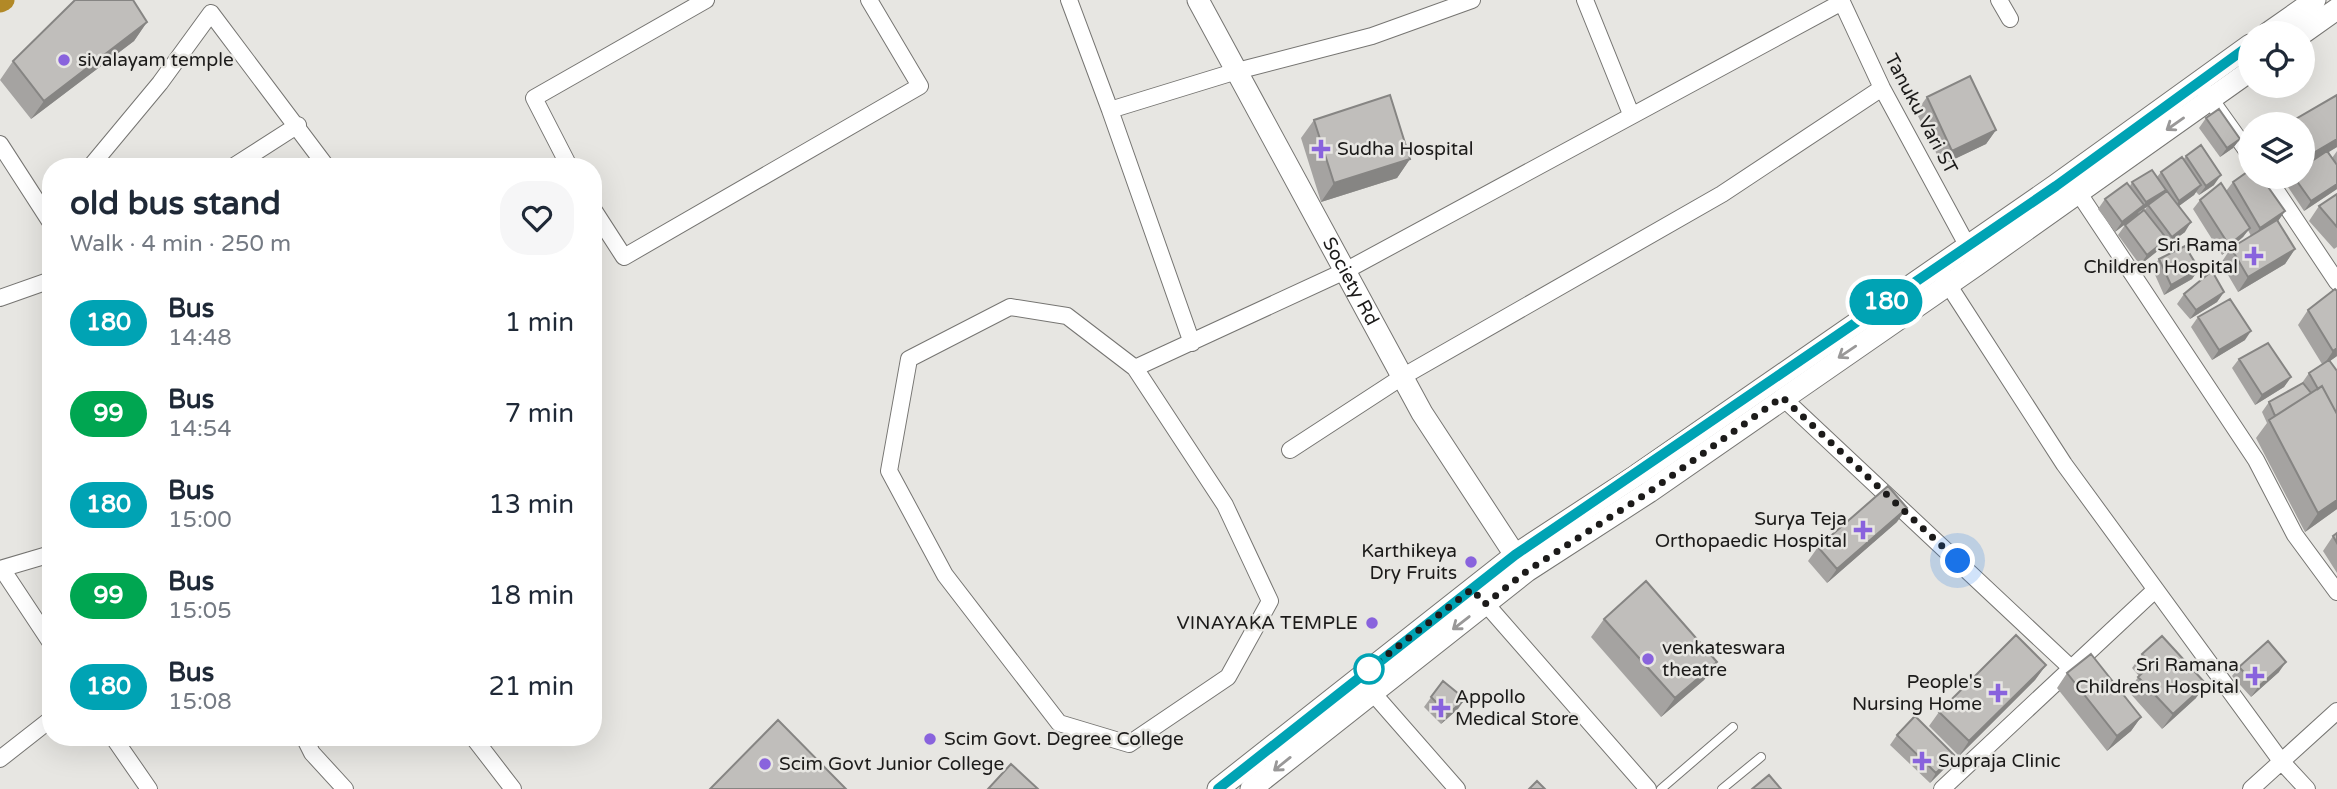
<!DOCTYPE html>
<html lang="en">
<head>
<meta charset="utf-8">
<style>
	body { margin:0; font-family:"Varela Round",sans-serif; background:#f6f6f7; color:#1f2937; height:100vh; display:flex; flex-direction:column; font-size:26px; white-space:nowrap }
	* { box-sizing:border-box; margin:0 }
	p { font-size:23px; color:#747a83 }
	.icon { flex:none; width:38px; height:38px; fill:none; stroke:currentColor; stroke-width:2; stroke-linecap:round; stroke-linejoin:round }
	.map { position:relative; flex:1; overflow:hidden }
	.drawer { position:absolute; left:42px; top:158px; width:560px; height:588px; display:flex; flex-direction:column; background:#fff; border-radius:28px; box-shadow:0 7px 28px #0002 }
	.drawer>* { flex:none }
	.badge { padding:0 14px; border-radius:23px; font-size:24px; line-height:46px }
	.buttons { position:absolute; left:2238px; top:21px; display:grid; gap:14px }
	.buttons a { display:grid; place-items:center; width:77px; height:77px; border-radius:50%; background:#fff; box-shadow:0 7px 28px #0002; font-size:35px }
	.you { position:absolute; width:35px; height:35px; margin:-18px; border:5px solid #fff; border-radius:50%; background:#1a73e8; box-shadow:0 0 0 10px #1a73e833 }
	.map>.badge { position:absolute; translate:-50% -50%; box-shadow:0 0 0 4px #fff }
	.round { display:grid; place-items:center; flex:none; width:74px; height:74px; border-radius:28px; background:#f6f6f7 }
	.overview { display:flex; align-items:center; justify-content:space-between; height:119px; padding:0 28px }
	h1 { font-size:33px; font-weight:800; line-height:52px }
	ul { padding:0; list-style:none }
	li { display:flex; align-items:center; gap:21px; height:91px; padding:0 28px }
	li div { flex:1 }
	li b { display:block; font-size:26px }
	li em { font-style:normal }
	li .badge { min-width:77px; font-weight:700; text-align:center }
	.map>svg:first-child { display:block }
</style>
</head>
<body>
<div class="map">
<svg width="2337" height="789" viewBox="0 0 2337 789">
	<rect width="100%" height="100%" fill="#e7e6e2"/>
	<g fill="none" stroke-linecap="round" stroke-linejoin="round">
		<path stroke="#b28927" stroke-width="21" d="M0 2 4 0"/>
		<g stroke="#767572" stroke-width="10">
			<path id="service" d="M1661 789 1733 727
				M1722 789 1761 757"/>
		</g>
		<g stroke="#767572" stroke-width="18">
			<path id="minor" d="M1069 0 1110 110 1237 71 1372 36 1472 0
				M1585 0 1631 114
				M1841 0 1882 88 1973 256
				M1999 0 2010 19
				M2205 92 2250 155
				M1110 110 1192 343
				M0 144 51 223
				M91 166 160 83 211 13 326 166
				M234 166 298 125
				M569 166 534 98 706 0
				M2267 177 2337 282
				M2078 192 2256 460 2295 535 2337 592
				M593 209 624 257 920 86 869 0
				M1942 275 2064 464 2281 761 2307 789
				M0 298 51 280
				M1010 307 1067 316 1135 368 1225 505 1270 601 1228 677 1129 744 1059 723 945 575 889 471 909 359Z
				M1135 368 1345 271 1842 2
				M1782 397 2071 668
				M1290 450 1402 377 1722 194 1882 88
				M0 569 51 554
				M2 569 51 643
				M1479 596 1648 789
				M1372 692 1457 789
				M113 737 149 789
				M304 737 312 753 345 789
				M473 737 513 789
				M0 759 51 719
				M1942 789 2155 590
				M2251 789 2337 711"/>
		</g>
		<g stroke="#767572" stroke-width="23">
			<g id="tertiary">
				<path id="s1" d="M1198 0 1422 413 1515 555"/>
				<path d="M2268 33 2315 0"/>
				<path d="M2303 33 2337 9"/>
				<path d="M1218 789 1515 555 1637 475 2056 185 2250 45"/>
				<path d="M1251 789 1527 571 1649 492 1978 264 2250 71"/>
			</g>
		</g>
		<use href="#service" stroke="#fff" stroke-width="8"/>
		<use href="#minor" stroke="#fff" stroke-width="16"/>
		<use href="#tertiary" stroke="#fff" stroke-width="21"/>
	</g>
	<path fill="#a5a3a1" d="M147 22 134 41 31 119 0 80 13 61Z
		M2337 95V147L2329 152 2332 158 2337 151V189L2304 211 2286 184 2291 177H2303Z
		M1927 97 1996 130 1986 144 1942 165 1916 112Z
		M2206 118 2240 139 2233 148 2220 157 2199 128Z
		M1314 120 1410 159 1397 178 1321 202 1301 138Z
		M2186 156 2214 185 2199 195 2196 192 2194 195 2179 206 2185 232 2166 246 2163 244 2160 249 2140 265 2118 235 2125 225 2144 211 2147 207 2139 212 2137 215 2115 232 2098 209 2105 199 2130 186 2132 182 2157 177 2161 172 2183 160Z
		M2233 182 2285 211 2278 221 2295 249 2285 264 2238 292 2221 263 2231 248 2251 236 2248 230 2243 237 2222 255 2193 209 2200 200 2226 191Z
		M2337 194V247L2334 249 2309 221 2319 206Z
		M2159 259 2199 269 2192 279 2164 295 2152 268Z
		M2224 292 2217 302 2190 319 2177 304 2184 294Z
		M2308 310 2337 356 2330 361 2337 509 2305 532 2256 438 2267 423 2262 412 2269 402 2302 383 2309 373 2322 364 2298 325Z
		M2198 317 2245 340 2212 360 2191 327Z
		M2239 359 2291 377 2284 387 2255 405 2232 368Z
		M1897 522 1827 583 1808 561 1818 547Z
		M2337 533V573L2323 551 2333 536Z
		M1604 619 1717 662 1704 680 1661 717 1591 637Z
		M2142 654 2196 698 2162 729 2128 691 2139 676 2132 668Z
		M2046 665 2035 680 1959 756 1929 726 1939 712Z
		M2239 667 2279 672 2251 697 2232 676Z
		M2067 673 2141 717 2131 731 2107 751 2057 688Z
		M1443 681 1458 709 1441 724 1424 707Z
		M1897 735 1954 755 1948 765 1930 783 1890 745Z"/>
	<path fill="#868583" d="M147 22 134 41 31 119 44 101Z
		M1996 130 1986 144 1942 165 1952 151Z
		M2240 139 2233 148 2220 157 2227 148Z
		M2337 139V147L2303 167V159Z
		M1410 159 1397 178 1321 202 1334 183Z
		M2221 175 2214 185 2199 195 2206 186Z
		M2337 184V189L2304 211 2311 201Z
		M2201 185 2194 195 2172 211 2179 201Z
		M2166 190 2159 199 2139 212 2137 215 2115 232 2122 222 2143 206 2146 202Z
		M2285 211 2278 221 2253 238 2260 228Z
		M2191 222 2185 232 2166 246 2172 237Z
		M2250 228 2243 237 2222 255 2229 245Z
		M2167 239 2160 249 2140 265 2147 255Z
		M2295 249 2285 264 2238 292 2248 277Z
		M2199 269 2192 279 2164 295 2171 285Z
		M2224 292 2217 302 2190 319 2196 310Z
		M2251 331 2245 340 2212 360 2219 350Z
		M2337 348V356L2323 366 2333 351Z
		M2291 377 2284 387 2255 405 2262 395Z
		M2337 500V509L2305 532 2318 513Z
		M1907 508 1897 522 1827 583 1837 569Z
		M1717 662 1704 680 1661 717 1675 698Z
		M2286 662 2279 672 2251 697 2258 687Z
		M2046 665 2035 680 1959 756 1969 741Z
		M2206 684 2196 698 2162 729 2173 714Z
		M1465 699 1458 709 1441 724 1448 714Z
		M2141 717 2131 731 2107 751 2117 736Z
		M1954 755 1948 765 1930 783 1936 773Z"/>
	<path fill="#c0bebb" stroke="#868583" stroke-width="2" d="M75 0H133L147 22 44 101 13 61Z
		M1970 76 1996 130 1952 151 1927 97Z
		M1390 95 1410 159 1334 183 1314 120Z
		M2337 95V139L2303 159V124H2287Z
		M2219 109 2240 139 2227 148 2206 118Z
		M2201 145 2221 175 2206 186 2186 156Z
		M2327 151 2337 165V184L2311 201 2294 177H2303V167Z
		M2182 157 2201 185 2179 201 2161 172Z
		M2152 170 2166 190 2146 202 2132 182Z
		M2250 170V177H2261L2285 211 2260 228 2233 182Z
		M2127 183 2144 205 2122 222 2105 199Z
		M2221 183 2250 228 2229 245 2200 200Z
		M2167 191 2191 222 2172 237 2148 205Z
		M2337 194V227L2319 206Z
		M2144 210 2167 239 2147 255 2125 225Z
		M2277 220 2295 249 2248 277 2231 248Z
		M2185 246 2199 269 2171 285 2159 259Z
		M2212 271 2224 292 2196 310 2184 294Z
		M2335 289 2337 291V348L2333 351 2308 310Z
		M2230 299 2251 331 2219 350 2198 317Z
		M2268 343 2291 377 2262 395 2239 359Z
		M2329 360 2337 371V414L2322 386 2318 389 2309 373Z
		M2303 383 2311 393 2275 416 2269 402Z
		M2322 386 2337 414V500L2318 513 2269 420Z
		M1888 486 1907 508 1837 569 1818 547Z
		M2337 533V543L2333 536Z
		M1646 581 1717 662 1675 698 1604 619Z
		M2016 635 2046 665 1969 741 1939 712Z
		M2162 636 2206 684 2173 714 2138 677 2152 664 2142 654Z
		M2268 641 2286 662 2258 687 2239 667Z
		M2091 654 2141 717 2117 736 2067 673Z
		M1443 681 1465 699 1448 714 1431 697Z
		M1915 716 1954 755 1936 773 1897 735Z
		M778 720 846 789H710Z
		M1011 764 1038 789H988Z
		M1769 775 1781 789H1752Z
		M1537 781 1545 789H1529Z"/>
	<defs><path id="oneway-shaft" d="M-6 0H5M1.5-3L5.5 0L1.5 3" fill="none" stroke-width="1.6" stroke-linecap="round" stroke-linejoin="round" transform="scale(1.75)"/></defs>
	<g stroke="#999898">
		<use href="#oneway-shaft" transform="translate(2175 124) rotate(145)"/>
		<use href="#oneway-shaft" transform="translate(1847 352) rotate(146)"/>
		<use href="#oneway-shaft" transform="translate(1461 623) rotate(142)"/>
		<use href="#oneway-shaft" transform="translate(1282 764) rotate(141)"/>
	</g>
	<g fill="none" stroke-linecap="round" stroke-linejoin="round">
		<g stroke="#fff" stroke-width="16">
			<path id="line" d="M1218 789 1515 555 2056 186 2250 45"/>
		</g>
		<use href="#line" stroke="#00a3b4" stroke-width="10"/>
		<path stroke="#1c1b1a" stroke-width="7" stroke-dasharray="0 12.6" d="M1369 669 1472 589 1485 604 1527 571 1649 492 1782 397 1958 561"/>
	</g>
	<g fill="#8963dd" stroke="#e7e6e2" stroke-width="2.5">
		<circle cx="64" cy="60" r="7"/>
		<path d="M1317.5 138.5h7v7h7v7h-7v7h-7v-7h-7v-7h7z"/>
		<path d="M2250.5 245.5h7v7h7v7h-7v7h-7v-7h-7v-7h7z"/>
		<path d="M1859.5 519.5h7v7h7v7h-7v7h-7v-7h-7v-7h7z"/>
		<circle cx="1471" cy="562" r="7"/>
		<circle cx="1372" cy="623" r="7"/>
		<circle cx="1648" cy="659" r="7"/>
		<path d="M2251.5 665.5h7v7h7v7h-7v7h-7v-7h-7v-7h7z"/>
		<path d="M1994.5 682.5h7v7h7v7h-7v7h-7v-7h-7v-7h7z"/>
		<path d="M1437.5 697.5h7v7h7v7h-7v7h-7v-7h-7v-7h7z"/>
		<circle cx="930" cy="739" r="7"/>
		<path d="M1918.5 750.5h7v7h7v7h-7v7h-7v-7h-7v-7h7z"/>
		<circle cx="765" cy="764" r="7"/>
	</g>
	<circle fill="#fff" stroke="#00a3b4" stroke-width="3.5" cx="1369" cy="669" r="14"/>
	<g text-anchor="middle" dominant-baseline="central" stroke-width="5" stroke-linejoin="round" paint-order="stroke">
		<g font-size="19" fill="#1c1b1a" stroke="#e7e6e2" text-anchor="start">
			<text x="78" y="60">sivalayam temple</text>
			<text x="1337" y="149">Sudha Hospital</text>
			<text x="2238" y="245" text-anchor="end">Sri Rama<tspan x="2238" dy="22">Children Hospital</tspan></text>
			<text x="1847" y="519" text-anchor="end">Surya Teja<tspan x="1847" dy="22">Orthopaedic Hospital</tspan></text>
			<text x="1457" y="551" text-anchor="end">Karthikeya<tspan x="1457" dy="22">Dry Fruits</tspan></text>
			<text x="1358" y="623" text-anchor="end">VINAYAKA TEMPLE</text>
			<text x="1662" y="648">venkateswara<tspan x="1662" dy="22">theatre</tspan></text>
			<text x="2239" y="665" text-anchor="end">Sri Ramana<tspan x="2239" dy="22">Childrens Hospital</tspan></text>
			<text x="1982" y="682" text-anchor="end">People's<tspan x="1982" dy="22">Nursing Home</tspan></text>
			<text x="1455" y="697">Appollo<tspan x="1455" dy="22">Medical Store</tspan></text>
			<text x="944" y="739">Scim Govt. Degree College</text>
			<text x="1938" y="761">Supraja Clinic</text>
			<text x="779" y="764">Scim Govt Junior College</text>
		</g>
		<g font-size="19" fill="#1c1b1a" stroke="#e7e6e2">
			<text transform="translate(1921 114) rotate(62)">Tanuku Vari ST</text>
			<text stroke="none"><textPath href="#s1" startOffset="320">Society Rd</textPath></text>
		</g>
	</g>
</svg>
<div class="buttons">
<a><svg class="icon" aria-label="locate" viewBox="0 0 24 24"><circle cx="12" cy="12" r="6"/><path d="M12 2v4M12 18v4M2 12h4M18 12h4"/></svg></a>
<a><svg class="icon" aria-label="layers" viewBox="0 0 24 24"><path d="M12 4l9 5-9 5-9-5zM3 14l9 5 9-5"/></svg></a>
</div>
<div class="you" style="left:1958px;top:561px"></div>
<b class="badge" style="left:1886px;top:302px;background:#00a3b4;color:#fff">180</b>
<section class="drawer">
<div class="overview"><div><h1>old bus stand</h1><p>Walk · 4 min · 250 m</p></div><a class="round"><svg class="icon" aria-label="heart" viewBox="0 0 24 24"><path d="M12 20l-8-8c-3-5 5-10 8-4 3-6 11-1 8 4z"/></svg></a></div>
<ul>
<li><span class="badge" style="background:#00a3b4;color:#fff">180</span><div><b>Bus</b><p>14:48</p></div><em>1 min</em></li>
<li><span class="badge" style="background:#00a651;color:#fff">99</span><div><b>Bus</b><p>14:54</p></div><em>7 min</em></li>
<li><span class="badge" style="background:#00a3b4;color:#fff">180</span><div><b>Bus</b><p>15:00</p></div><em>13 min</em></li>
<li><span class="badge" style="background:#00a651;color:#fff">99</span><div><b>Bus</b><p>15:05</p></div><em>18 min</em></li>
<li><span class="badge" style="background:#00a3b4;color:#fff">180</span><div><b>Bus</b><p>15:08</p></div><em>21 min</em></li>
</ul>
</section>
</div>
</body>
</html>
